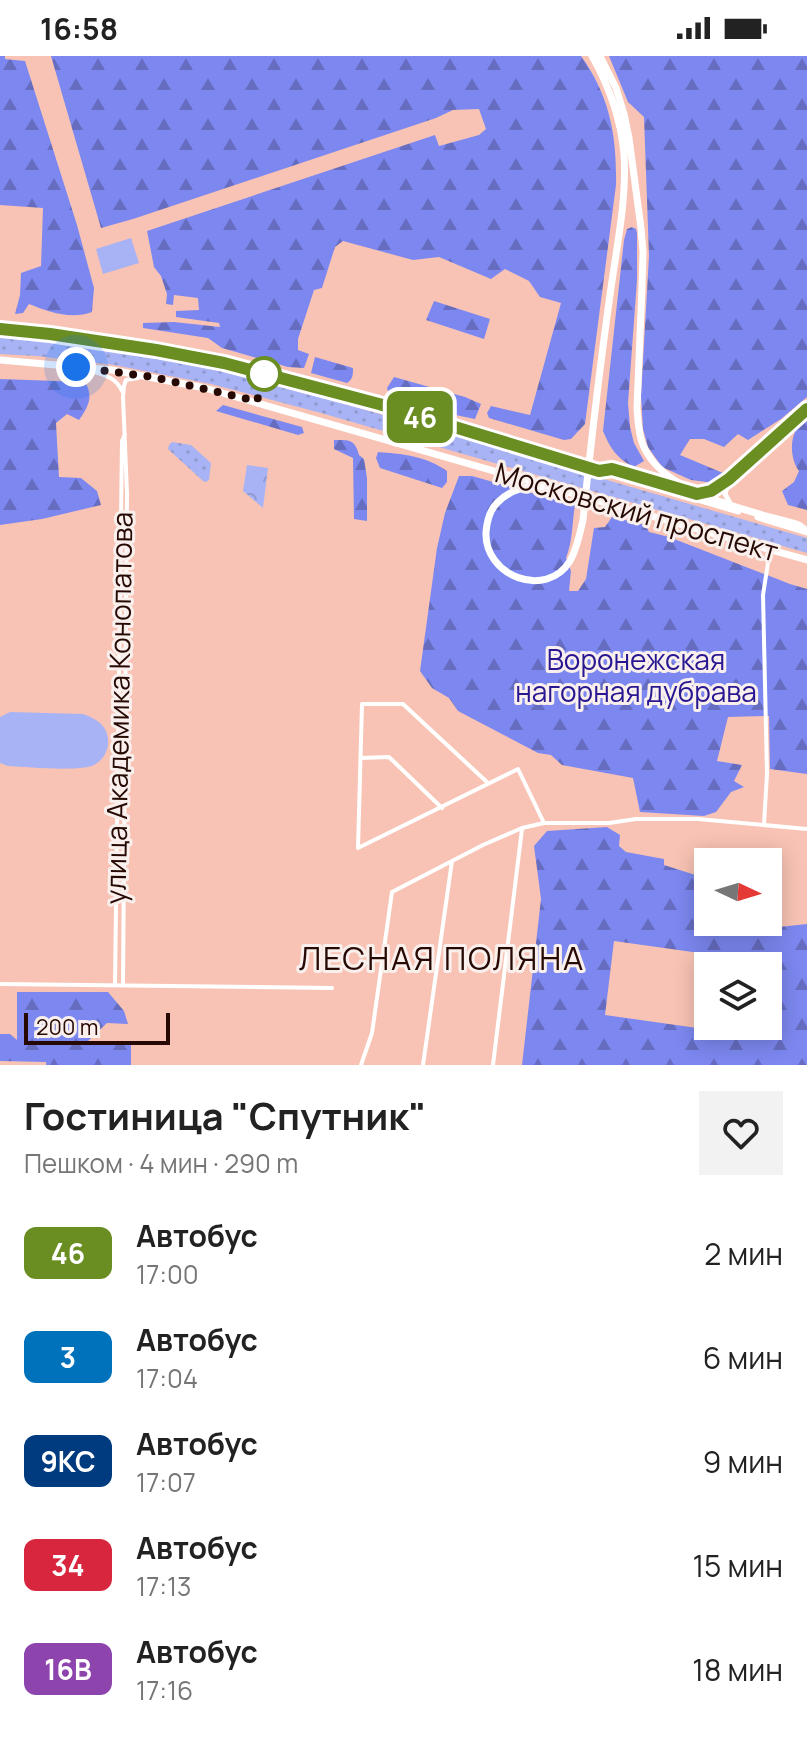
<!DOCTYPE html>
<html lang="ru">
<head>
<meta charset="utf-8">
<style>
	body { margin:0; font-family:Manrope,sans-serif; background:#f2f2f2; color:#222; height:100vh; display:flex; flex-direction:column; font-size:30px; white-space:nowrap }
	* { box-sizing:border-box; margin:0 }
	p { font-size:26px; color:#767676 }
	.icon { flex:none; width:44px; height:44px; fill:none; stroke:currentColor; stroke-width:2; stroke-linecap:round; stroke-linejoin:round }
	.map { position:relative; height:1009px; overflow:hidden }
	.panel { display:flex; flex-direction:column; background:#fff; flex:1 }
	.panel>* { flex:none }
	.badge { padding:0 16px; border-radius:12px; font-size:28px; line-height:52px }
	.needle { width:52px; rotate:94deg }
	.tools { position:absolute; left:694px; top:792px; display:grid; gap:16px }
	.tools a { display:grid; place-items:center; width:88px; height:88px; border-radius:0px; background:#fff; box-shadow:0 4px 20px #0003; font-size:40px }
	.scale { position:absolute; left:24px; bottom:20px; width:146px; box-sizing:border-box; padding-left:8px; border:4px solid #270903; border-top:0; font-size:22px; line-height:28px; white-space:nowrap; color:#270903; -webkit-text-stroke:6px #f9f0ed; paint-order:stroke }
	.you { position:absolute; width:40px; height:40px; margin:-20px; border:6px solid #fff; border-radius:50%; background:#1a73e8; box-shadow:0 0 0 12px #1a73e833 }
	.map>.badge { position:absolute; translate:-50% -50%; box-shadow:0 0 0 4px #fff }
	.round { display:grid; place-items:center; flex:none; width:84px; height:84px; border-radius:0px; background:#f2f2f2 }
	.summary { display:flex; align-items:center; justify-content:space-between; height:136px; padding:0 24px }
	h1 { font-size:38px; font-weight:700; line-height:60px }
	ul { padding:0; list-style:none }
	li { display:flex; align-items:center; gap:24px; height:104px; padding:0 24px }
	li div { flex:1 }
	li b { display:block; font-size:30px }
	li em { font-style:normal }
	li .badge { min-width:88px; font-weight:700; text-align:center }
	.status { display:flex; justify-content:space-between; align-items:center; height:56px; padding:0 40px; background:#fff; direction:ltr }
	.status svg { height:22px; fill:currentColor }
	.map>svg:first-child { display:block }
</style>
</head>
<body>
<div class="status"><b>16:58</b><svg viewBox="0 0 49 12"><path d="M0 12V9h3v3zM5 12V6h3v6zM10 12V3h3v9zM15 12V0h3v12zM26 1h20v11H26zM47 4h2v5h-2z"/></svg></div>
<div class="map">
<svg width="807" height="1009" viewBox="0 0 807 1009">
	<defs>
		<pattern id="grass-dots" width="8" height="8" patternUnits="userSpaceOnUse" patternTransform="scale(2)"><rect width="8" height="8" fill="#a7b3f5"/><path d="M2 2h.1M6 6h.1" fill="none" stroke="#9099d0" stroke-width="1.8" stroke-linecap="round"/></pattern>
		<pattern id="forest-firs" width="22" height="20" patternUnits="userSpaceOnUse" patternTransform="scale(2)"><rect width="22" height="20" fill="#7c88f0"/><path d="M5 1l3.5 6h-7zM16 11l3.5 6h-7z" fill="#666dc0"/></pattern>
		<pattern id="park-crowns" width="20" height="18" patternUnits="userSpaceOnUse" patternTransform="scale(2)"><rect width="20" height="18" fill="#a7b3f5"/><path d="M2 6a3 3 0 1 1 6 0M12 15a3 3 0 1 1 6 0" fill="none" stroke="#9099d0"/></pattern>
	</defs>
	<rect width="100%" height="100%" fill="#f8c3b4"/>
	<path fill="url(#grass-dots)" d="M0 280 114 293 200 309 259 323 807 482V497L321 357 211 328 114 309 37 300 0 298Z
		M172 386 191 389 211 407 209 424 206 426 203 425 168 393 169 389Z"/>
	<path fill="url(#forest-firs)" fill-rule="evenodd" d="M0 0H5V3L25 5 77 169 94 232 92 256C71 264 49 256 29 248L23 257 15 258 20 239 21 217 41 210 43 152 0 149Z
		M51 0H581C610 40 617 81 616 129L585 368 571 383 564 384 489 362 487 357 491 350 530 359 561 247 540 241 529 225 505 213 491 223 439 201 413 204 343 185 335 191 322 232 314 234 298 283V294L309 298 304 312 288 311 222 292 208 282 143 272V267L174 266 220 271 219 267 176 261V255L199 254 198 242 174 239 173 249 166 248 167 238 161 220 154 211 147 175 435 79 439 90 479 79 486 73 479 53 453 54 436 62 133 163 101 172Z
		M609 0H807V341L781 363 748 384 738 378 724 391 704 383H690L680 399 723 417 715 427 691 424 662 411 648 391 643 373 641 340 649 200 644 61 628 46Z
		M632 171 636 173 637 177V224L628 347 630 371 634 387 644 405 634 411C617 403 610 392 603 375L624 184 627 173Z
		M434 245 490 263 484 283 426 264Z
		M315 301 353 312C353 319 353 323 347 327L311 317Z
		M394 321 465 341 481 348 475 363 436 355 389 338 387 332Z
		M0 323 85 326C94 341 88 351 79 364L67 358 56 367 59 421 81 422 97 435 101 449 42 463 0 469Z
		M223 349 302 371 304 377 298 379 216 355Z
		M807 363V454L788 449 782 435 794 426 799 415C791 404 789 385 797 372 799 368 804 366 807 363Z
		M334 384C349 384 355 383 359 399L364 403 367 422V465L354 463 353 402 334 393Z
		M378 396C405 398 425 400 447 415V426L442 432 380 412 376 402Z
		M459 420H472L575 449C572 467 573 484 566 502L571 515 569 535H578L586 523 594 472 605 471 612 461 646 469 649 476 669 481 790 528 807 533V718L770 713 769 660 728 661 717 705 742 709 734 725 744 731 731 736 716 756 704 760 640 756 633 722 562 709 551 699 538 697 458 655 449 642 432 632 420 615 437 492 445 457Z
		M607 771 620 779 619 790 626 796 664 803V809L708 823V866H748L750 870 779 871 807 868V1009H522L541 843 534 790 547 775ZM614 885 757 905V910H768V970H749L747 979 605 959Z
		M17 936H108L124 955 128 968 107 967 86 987 131 989V1009H46V1006L0 1005V978H10L17 984Z"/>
	<path fill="url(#park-crowns)" d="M247 409 268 412 263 452 243 435Z"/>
	<path fill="#a7b3f5" d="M131 182 139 207 103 218 96 193Z
		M10 656 83 658C95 662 107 669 108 683 109 693 104 704 94 709 80 716 27 711 8 710L0 707V661Z"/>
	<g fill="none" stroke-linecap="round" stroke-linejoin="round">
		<path stroke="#fff" stroke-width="4" d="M91 315C104 319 116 321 122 335
			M361 702 389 701 442 752
			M488 727 403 648H362L358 792 518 713 544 767
			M764 768 767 718 763 539 770 494
			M0 928 332 932
			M115 928 122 385 125 378
			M123 928 127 438 123 341 124 330 126 324 138 322
			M361 1009 372 977 392 836 483 789 522 772 544 767H609L636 763H698L807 773
			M423 1009 452 805
			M493 1009 522 773"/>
		<path stroke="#fff" stroke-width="5" d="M604 414 612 413 691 436
			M729 423 725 438 730 447
			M701 437C727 433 785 373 807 353"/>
		<path stroke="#fff" stroke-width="7" d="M0 273 156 294 224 307 379 348 738 455
			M0 304 112 314 205 332 543 429
			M758 461 807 476"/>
		<path stroke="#fff" stroke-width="7" d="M592 0C609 30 621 64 624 98 627 142 617 189 611 232 600 309 591 386 583 464 580 477 577 493 570 505 546 544 484 520 486 476 487 465 489 455 497 447 512 432 528 429 549 431L807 504
			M600 0 616 32 624 58 629 82 641 172 643 196 642 231 637 352C638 364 638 377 643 389 663 439 752 455 799 469L807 475"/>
	</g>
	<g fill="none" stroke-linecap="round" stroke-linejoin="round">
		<g stroke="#fff" stroke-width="18">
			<path id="line" d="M0 273 50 278 156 294 224 307 379 348 599 415 612 413 697 438 711 435 729 423 807 353"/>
		</g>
		<use href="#line" stroke="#6b8e23" stroke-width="12"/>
		<path stroke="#270903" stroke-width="8" stroke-dasharray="0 14.4" d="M76 311 153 321 257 345 264 318"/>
	</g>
	<circle fill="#fff" stroke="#6b8e23" stroke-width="4" cx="264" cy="318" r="16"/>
	<g text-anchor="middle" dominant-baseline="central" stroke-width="6" stroke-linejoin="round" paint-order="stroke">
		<g font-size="28" fill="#270903" stroke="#f9f0ed">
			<text transform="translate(637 455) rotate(16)">Московский проспект</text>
			<text transform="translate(118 652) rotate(-89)">улица Академика Конопатова</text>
		</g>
		<g font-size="28" fill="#281791" stroke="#f9f0ed">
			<text x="636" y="603">Воронежская<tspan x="636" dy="32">нагорная дубрава</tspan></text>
		</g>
		<g font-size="32" letter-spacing="2" fill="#270903" stroke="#f9f0ed">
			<text x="442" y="902">ЛЕСНАЯ ПОЛЯНА</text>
		</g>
	</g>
</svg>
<div class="tools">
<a><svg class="needle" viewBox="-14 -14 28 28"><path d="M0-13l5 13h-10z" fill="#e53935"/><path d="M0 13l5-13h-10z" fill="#767676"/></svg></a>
<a><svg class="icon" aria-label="layers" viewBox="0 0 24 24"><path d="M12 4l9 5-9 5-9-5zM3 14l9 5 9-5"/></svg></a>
</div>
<div class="scale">200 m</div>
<div class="you" style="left:76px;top:311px"></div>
<b class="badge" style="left:420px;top:361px;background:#6b8e23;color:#fff">46</b>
</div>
<section class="panel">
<div class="summary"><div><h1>Гостиница &quot;Спутник&quot;</h1><p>Пешком · 4 мин · 290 m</p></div><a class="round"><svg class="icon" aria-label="heart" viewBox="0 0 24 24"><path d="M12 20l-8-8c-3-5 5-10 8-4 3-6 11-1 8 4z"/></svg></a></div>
<ul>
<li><span class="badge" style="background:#6b8e23;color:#fff">46</span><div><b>Автобус</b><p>17:00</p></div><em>2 мин</em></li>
<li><span class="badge" style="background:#0072bc;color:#fff">3</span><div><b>Автобус</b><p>17:04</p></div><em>6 мин</em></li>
<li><span class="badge" style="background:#003b80;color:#fff">9КС</span><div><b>Автобус</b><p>17:07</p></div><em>9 мин</em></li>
<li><span class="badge" style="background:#d7263d;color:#fff">34</span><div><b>Автобус</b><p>17:13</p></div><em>15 мин</em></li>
<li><span class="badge" style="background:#8e44ad;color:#fff">16В</span><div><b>Автобус</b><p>17:16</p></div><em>18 мин</em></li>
</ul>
</section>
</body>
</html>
